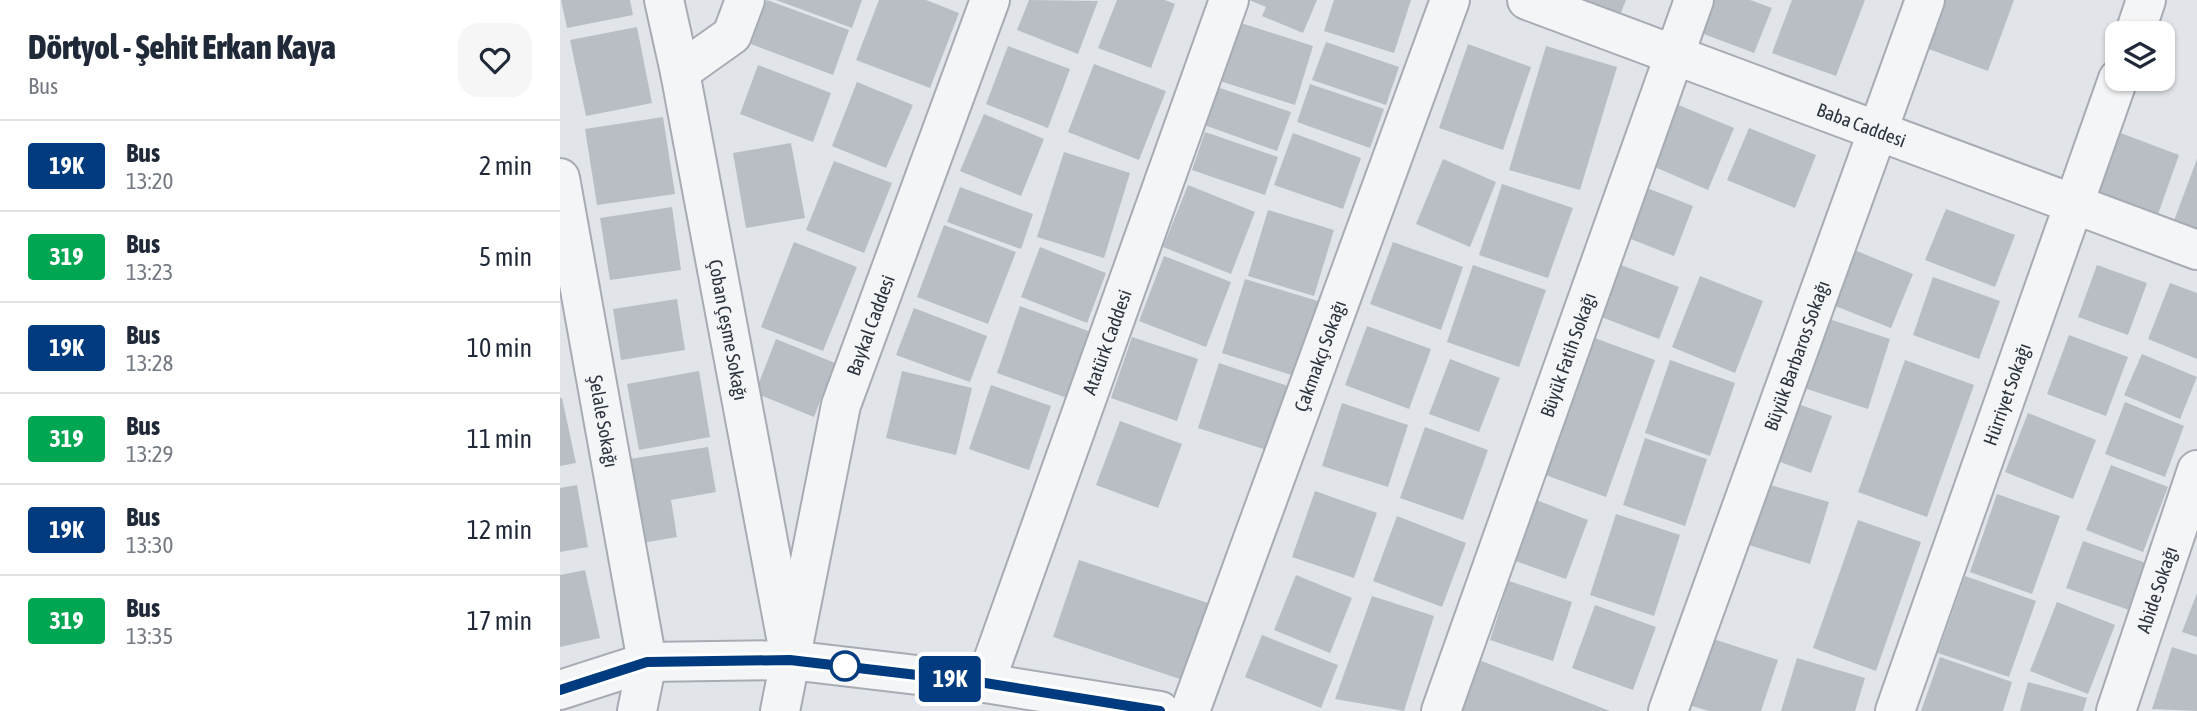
<!DOCTYPE html>
<html lang="en">
<head>
<meta charset="utf-8">
<style>
	body { margin:0; font-family:"Asap Condensed",sans-serif; background:#f6f6f7; color:#1f2937; height:100vh; display:flex; flex-direction:column; font-size:26px; white-space:nowrap }
	* { box-sizing:border-box; margin:0 }
	p { font-size:23px; color:#747a83 }
	.icon { flex:none; width:38px; height:38px; fill:none; stroke:currentColor; stroke-width:2; stroke-linecap:round; stroke-linejoin:round }
	.map { position:relative; flex:1; overflow:hidden }
	.drawer { display:flex; flex-direction:column; background:#fff; width:560px }
	.drawer>* { flex:none }
	.badge { padding:0 14px; border-radius:5px; font-size:24px; line-height:46px }
	.tools { position:absolute; left:1545px; top:21px; display:grid; gap:14px }
	.tools a { display:grid; place-items:center; width:70px; height:70px; border-radius:14px; background:#fff; box-shadow:0 2px 5px #0004; font-size:35px }
	.map>.badge { position:absolute; translate:-50% -50%; box-shadow:0 0 0 4px #fff }
	.round { display:grid; place-items:center; flex:none; width:74px; height:74px; border-radius:21px; background:#f6f6f7 }
	.summary { display:flex; align-items:center; justify-content:space-between; height:119px; padding:0 28px }
	h1 { font-size:33px; font-weight:800; line-height:52px }
	ul { padding:0; list-style:none }
	li { display:flex; align-items:center; gap:21px; height:91px; padding:0 28px; border-top:2px solid #e0e1e3 }
	li div { flex:1 }
	li b { display:block; font-size:26px }
	li em { font-style:normal }
	li .badge { min-width:77px; font-weight:700; text-align:center }
	main { display:flex; flex:1; min-height:0 }
	.map>svg:first-child { display:block }
</style>
</head>
<body>
<main>
<section class="drawer">
<div class="summary"><div><h1>Dörtyol - Şehit Erkan Kaya</h1><p>Bus</p></div><a class="round"><svg class="icon" aria-label="heart" viewBox="0 0 24 24"><path d="M12 20l-8-8c-3-5 5-10 8-4 3-6 11-1 8 4z"/></svg></a></div>
<ul>
<li><span class="badge" style="background:#003b80;color:#fff">19K</span><div><b>Bus</b><p>13:20</p></div><em>2 min</em></li>
<li><span class="badge" style="background:#00a651;color:#fff">319</span><div><b>Bus</b><p>13:23</p></div><em>5 min</em></li>
<li><span class="badge" style="background:#003b80;color:#fff">19K</span><div><b>Bus</b><p>13:28</p></div><em>10 min</em></li>
<li><span class="badge" style="background:#00a651;color:#fff">319</span><div><b>Bus</b><p>13:29</p></div><em>11 min</em></li>
<li><span class="badge" style="background:#003b80;color:#fff">19K</span><div><b>Bus</b><p>13:30</p></div><em>12 min</em></li>
<li><span class="badge" style="background:#00a651;color:#fff">319</span><div><b>Bus</b><p>13:35</p></div><em>17 min</em></li>
</ul>
</section>
<div class="map">
<svg width="1637" height="711" viewBox="0 0 1637 711">
	<rect width="100%" height="100%" fill="#e1e4e9"/>
	<path fill="#b9bec5" d="M1 0H70L73 15 7 28Z
		M207 0 289 30 273 75 191 44Z
		M216 0H302L292 28Z
		M319 0H366L399 13 370 88 296 60Z
		M469 0 538 1 518 54 457 30Z
		M557 0H605L615 4 591 68 538 48Z
		M689 0H757L743 33 702 16 706 7Z
		M774 0H851L834 53 764 31Z
		M1008 0H1066L1058 20Z
		M1147 0H1190L1212 8 1194 53 1136 31Z
		M1232 0H1305L1276 76 1212 53Z
		M1374 0H1454L1428 71 1358 45Z
		M678 22 753 46 735 105 660 81Z
		M77 27 92 103 26 116 10 40Z
		M766 42 839 67 826 105 752 80Z
		M908 44 971 67 943 150 879 128Z
		M448 46 510 69 488 128 426 104Z
		M986 46 1057 67 1020 190 949 170Z
		M534 64 606 91 579 160 508 132Z
		M198 65 271 93 253 142 180 114Z
		M297 82 353 105 326 168 272 146Z
		M750 84 824 109 810 148 737 122Z
		M657 87 731 112 717 151 644 125Z
		M1109 101 1174 128 1148 190 1083 162Z
		M424 114 484 139 461 196 400 171Z
		M103 117 115 194 37 205 25 129Z
		M1189 128 1256 155 1235 208 1167 180Z
		M645 132 718 157 705 195 632 170Z
		M1558 132 1619 155 1597 217 1534 194Z
		M733 133 801 158 783 209 714 185Z
		M231 143 245 218 186 228 173 153Z
		M504 152 570 173 544 258 477 237Z
		M883 159 936 182 910 247 856 224Z
		M1637 159V236L1612 226Z
		M274 161 332 183 304 253 246 230Z
		M942 184 1013 208 988 278 919 255Z
		M628 185 695 212 671 274 603 247Z
		M1082 186 1133 206 1114 256 1063 236Z
		M400 187 473 214 461 249 387 222Z
		M112 207 121 270 50 280 40 218Z
		M1386 209 1455 235 1435 287 1365 260Z
		M708 210 774 230 754 296 688 276Z
		M384 225 456 252 428 324 357 297Z
		M234 242 297 267 263 351 201 327Z
		M833 242 903 267 881 330 810 304Z
		M480 247 546 273 527 323 461 297Z
		M1287 247 1353 274 1331 328 1265 302Z
		M604 256 671 282 646 347 579 321Z
		M913 265 986 290 959 367 887 342Z
		M1061 265 1119 287 1099 339 1041 317Z
		M1537 265 1587 283 1568 335 1518 317Z
		M1140 276 1203 301 1175 373 1112 347Z
		M1373 277 1440 301 1419 359 1353 335Z
		M685 279 761 302 738 377 662 353Z
		M1610 283 1637 293V359L1588 339Z
		M117 299 125 350 61 360 53 309Z
		M460 306 531 332 507 398 437 373Z
		M354 308 427 336 410 382 336 355Z
		M1260 316 1330 339 1308 409 1238 386Z
		M807 326 871 349 849 409 785 385Z
		M1509 335 1568 357 1546 416 1487 394Z
		M1029 336 1095 360 1046 497 980 473Z
		M572 337 638 359 617 421 551 398Z
		M216 339 275 363 254 417 195 393Z
		M1582 354 1637 377 1620 419 1564 395Z
		M890 359 940 378 919 432 869 414Z
		M1110 360 1175 383 1150 456 1085 433Z
		M1345 360 1414 385 1367 517 1298 492Z
		M659 363 734 388 713 452 638 428Z
		M139 371 150 437 79 450 67 384Z
		M342 371 412 388 396 455 326 438Z
		M431 385 491 406 469 470 409 449Z
		M0 398H2L16 463 0 466Z
		M1565 402 1624 426 1605 477 1545 454Z
		M782 403 848 425 828 487 762 466Z
		M1238 404 1272 416 1251 473 1217 461Z
		M1468 413 1536 440 1513 499 1445 472Z
		M560 421 622 444 598 508 536 485Z
		M865 427 928 450 903 520 840 498Z
		M1085 438 1147 459 1125 526 1063 505Z
		M148 447 156 492 111 500 117 537 82 543 69 459Z
		M1551 465 1608 487 1583 552 1526 530Z
		M1207 484 1269 502 1250 564 1189 545Z
		M17 485 28 547 0 552V488Z
		M755 491 817 513 794 578 732 557Z
		M1437 494 1500 516 1472 594 1410 572Z
		M966 496 1028 520 1006 579 944 557Z
		M1056 514 1120 535 1094 616 1030 595Z
		M837 516 906 543 882 607 813 581Z
		M1298 520 1361 542 1316 671 1253 648Z
		M1523 541 1589 564 1572 611 1506 588Z
		M519 560 648 603 623 680 493 637Z
		M25 570 40 638 0 647V575Z
		M736 575 792 598 770 653 714 630Z
		M1405 576 1476 601 1449 677 1378 653Z
		M949 581 1012 602 993 661 930 640Z
		M1637 593V637L1622 632Z
		M812 596 874 616 844 711 775 699Z
		M1497 602 1555 625 1528 694 1470 671Z
		M1035 605 1096 627 1073 690 1012 668Z
		M702 635 778 665 761 708 685 677Z
		M1144 636 1218 660 1201 711H1149L1122 703Z
		M1612 647 1637 655V711L1592 709Z
		M1380 657 1452 682 1443 711H1361Z
		M1237 658 1305 678 1295 711H1221Z
		M919 660 1050 711H902Z
		M1468 682 1527 698 1523 711H1460Z"/>
	<g fill="none" stroke-linecap="round" stroke-linejoin="round">
		<g stroke="#a7abb3" stroke-width="42">
			<g id="minor">
				<path id="s1" d="M104 0 120 72 226 637"/>
				<path id="s2" d="M967 0 1637 250"/>
				<path d="M1575 33 1586 0"/>
				<path d="M120 72 172 35 185 0"/>
				<path id="s3" d="M0 178 87 662 77 711"/>
				<path id="s4" d="M425 683 669 0"/>
				<path id="s5" d="M220 711 281 405 430 0"/>
				<path id="s6" d="M630 711 890 0"/>
				<path id="s7" d="M881 711 1134 0"/>
				<path id="s8" d="M1108 711 1365 0"/>
				<path id="s9" d="M1335 711 1558 79"/>
				<path id="s10" d="M1556 711 1637 470"/>
			</g>
		</g>
		<g stroke="#a7abb3" stroke-width="42">
			<path id="tertiary" d="M0 690 87 662 230 660 425 683 600 711"/>
		</g>
		<use href="#minor" stroke="#f4f5f7" stroke-width="38"/>
		<use href="#tertiary" stroke="#f4f5f7" stroke-width="38"/>
	</g>
	<g fill="none" stroke-linecap="round" stroke-linejoin="round">
		<g stroke="#fff" stroke-width="16">
			<path id="line" d="M0 690 87 662 230 660 425 683 600 711"/>
		</g>
		<use href="#line" stroke="#003b80" stroke-width="10"/>
	</g>
	<circle fill="#fff" stroke="#003b80" stroke-width="3.5" cx="285" cy="666" r="14"/>
	<g text-anchor="middle" dominant-baseline="central" stroke-width="5" stroke-linejoin="round" paint-order="stroke">
		<g font-size="19" fill="#2b333f" stroke="#f1f3f6">
			<text stroke="none"><textPath href="#s2" startOffset="357">Baba Caddesi</textPath></text>
			<text stroke="none"><textPath href="#s5" startOffset="397">Baykal Caddesi</textPath></text>
			<text stroke="none"><textPath href="#s1" startOffset="336">Çoban Çeşme Sokağı</textPath></text>
			<text stroke="none"><textPath href="#s4" startOffset="362">Atatürk Caddesi</textPath></text>
			<text stroke="none"><textPath href="#s6" startOffset="378">Çakmakçı Sokağı</textPath></text>
			<text stroke="none"><textPath href="#s7" startOffset="378">Büyük Fatih Sokağı</textPath></text>
			<text stroke="none"><textPath href="#s8" startOffset="378">Büyük Barbaros Sokağı</textPath></text>
			<text stroke="none"><textPath href="#s9" startOffset="336">Hürriyet Sokağı</textPath></text>
			<text stroke="none"><textPath href="#s3" startOffset="247">Şelale Sokağı</textPath></text>
			<text stroke="none"><textPath href="#s10" startOffset="128">Abide Sokağı</textPath></text>
		</g>
	</g>
</svg>
<div class="tools">
<a><svg class="icon" aria-label="layers" viewBox="0 0 24 24"><path d="M12 4l9 5-9 5-9-5zM3 14l9 5 9-5"/></svg></a>
</div>
<b class="badge" style="left:390px;top:679px;background:#003b80;color:#fff">19K</b>
</div>
</main>
</body>
</html>
